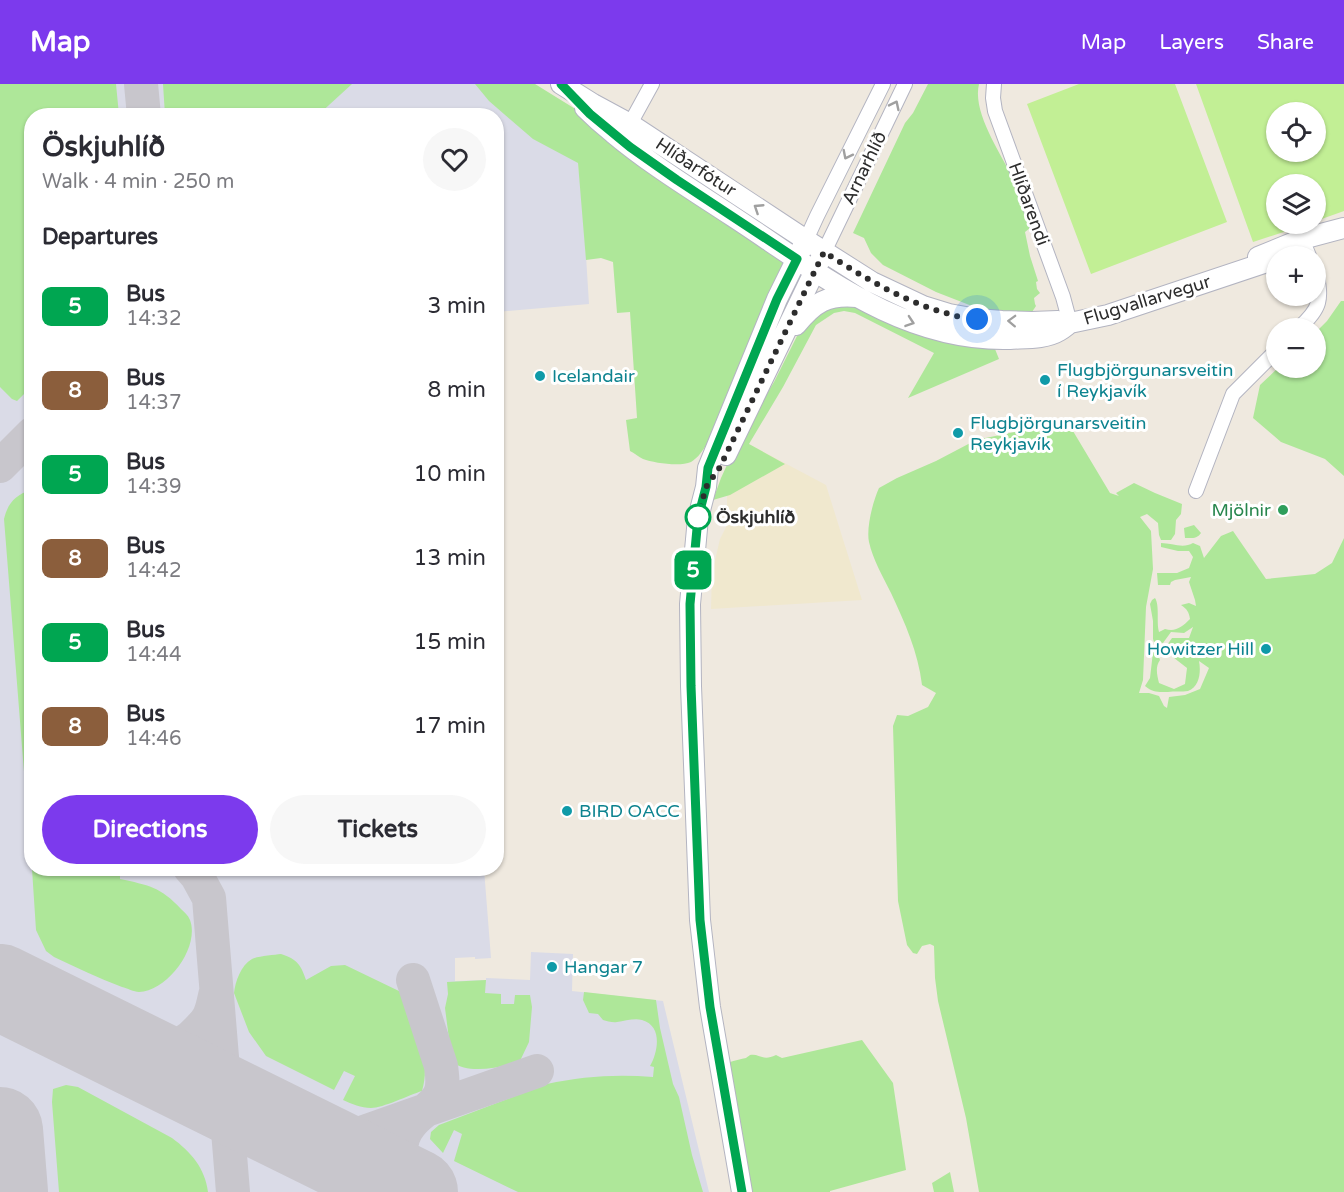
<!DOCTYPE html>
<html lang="en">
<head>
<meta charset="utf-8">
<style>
	body { margin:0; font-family:"Varela Round",sans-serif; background:#f7f7f7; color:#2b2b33; height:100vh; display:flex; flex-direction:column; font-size:22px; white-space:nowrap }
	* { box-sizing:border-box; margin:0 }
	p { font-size:20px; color:#7c7c81 }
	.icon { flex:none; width:33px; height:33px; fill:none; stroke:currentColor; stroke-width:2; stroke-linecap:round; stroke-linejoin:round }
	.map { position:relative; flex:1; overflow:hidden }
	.sheet { position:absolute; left:24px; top:24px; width:480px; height:768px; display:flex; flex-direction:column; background:#fff; border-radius:24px; box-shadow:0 2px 4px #0004 }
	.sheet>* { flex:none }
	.badge { padding:0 12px; border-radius:9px; font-size:21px; line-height:39px }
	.fabs { position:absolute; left:1266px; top:18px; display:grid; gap:12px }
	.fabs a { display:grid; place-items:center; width:60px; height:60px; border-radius:50%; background:#fff; box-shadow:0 2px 4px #0004; font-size:30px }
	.you { position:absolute; width:30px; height:30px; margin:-15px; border:4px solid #fff; border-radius:50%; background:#1a73e8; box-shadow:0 0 0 9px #1a73e833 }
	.map>.badge { position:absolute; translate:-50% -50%; box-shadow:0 0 0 3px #fff }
	h2 { padding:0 18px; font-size:22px; line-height:54px }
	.round { display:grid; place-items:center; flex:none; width:63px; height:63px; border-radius:32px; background:#f7f7f7 }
	.head { display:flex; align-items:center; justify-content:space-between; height:102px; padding:0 18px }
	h1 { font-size:28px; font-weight:700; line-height:45px }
	.button { display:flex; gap:12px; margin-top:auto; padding:12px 18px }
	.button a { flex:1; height:69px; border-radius:36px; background:#7c3aed; color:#fff; font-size:24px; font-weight:700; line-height:69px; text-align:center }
	.button a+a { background:#f7f7f7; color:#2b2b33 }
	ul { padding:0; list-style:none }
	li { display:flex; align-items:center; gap:18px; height:84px; padding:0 18px }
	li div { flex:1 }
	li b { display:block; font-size:22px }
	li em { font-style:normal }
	li .badge { min-width:66px; font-weight:700; text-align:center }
	header { display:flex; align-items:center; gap:36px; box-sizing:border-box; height:84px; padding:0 30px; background:#7c3aed; color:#fff }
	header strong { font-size:28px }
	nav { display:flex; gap:33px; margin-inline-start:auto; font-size:21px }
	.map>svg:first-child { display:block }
</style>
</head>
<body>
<header>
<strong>Map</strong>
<nav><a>Map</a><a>Layers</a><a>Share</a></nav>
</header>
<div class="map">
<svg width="1344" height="1108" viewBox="0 0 1344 1108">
	<rect width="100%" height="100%" fill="#efe9df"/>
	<path fill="#f0e8ce" d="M749 360 826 401 862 516 711 525 712 489 720 455 727 441V404Z"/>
	<path fill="#dadbe7" d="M0 0H535L578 79 583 124 589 220 497 228 496 32H32V784L484 785 491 874 475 875V873L455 874V897L486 896V894L530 896 531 868 573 870 572 907 663 917 709 1108H0Z"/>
	<path fill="#aee799" d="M0 0H116L119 31 32 32 31 303 17 317 12 315 0 303Z
		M163 0H352L317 32 165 31Z
		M475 0H535L577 26 672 100 698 122 757 152 781 167 785 188C754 243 730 301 707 360 703 366 698 374 691 378 680 383 654 379 643 375 639 373 634 369 630 367L626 336 637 334 630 228 617 229 613 178 601 174 586 176 578 79 533 55 489 17Z
		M928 0H979C972 29 1001 69 1013 95 1019 111 1024 128 1030 144L1025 148 1030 172 1038 197 1036 198 1037 205 1040 209 1034 214 1035 220 1036 222 1032 228 990 226 972 222 936 208 883 181 871 169 864 154 853 149 905 39 913 29Z
		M841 217 990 260 995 265 999 275 908 314 934 269 855 229 844 227 834 229 816 241 783 303 749 360 785 380 730 411 713 416 721 394 732 370 743 349 774 298 800 246 821 224Z
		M1341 217H1344V392L1325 375 1281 358 1253 334 1260 301 1278 284H1316V248L1327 237Z
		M1067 337 1110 409 1119 412 1116 409 1134 399 1155 409 1182 420 1181 430 1176 436 1175 450 1171 456H1161L1159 451 1158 439 1147 430 1140 433 1151 447 1153 485 1146 523 1143 596 1139 609H1149L1159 612 1164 622 1167 624 1169 613 1185 611 1200 605 1209 584 1199 577C1201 587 1200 603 1188 607 1182 608 1174 607 1168 608 1159 608 1153 609 1145 602L1150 594 1153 568 1158 570 1160 576C1155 583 1157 591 1159 599L1174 605 1185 600 1187 584 1169 570 1171 568 1167 561 1172 554H1189L1193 543 1184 549 1171 548 1163 559 1154 558 1153 555V537L1150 520 1152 516 1155 514C1160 522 1156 538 1159 548L1165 545C1176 548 1182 543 1190 535 1189 528 1187 525 1181 521L1189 519 1196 522 1195 516 1189 498 1191 493 1175 496 1171 498 1170 501H1158L1157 489H1177L1189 484 1193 473 1189 467H1178L1161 463V459C1172 459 1183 465 1193 459L1200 462 1204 474 1221 452 1233 447 1266 495 1315 490 1332 479 1344 454V1108H979L966 1034 938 917 935 894 934 862 930 860 922 862 917 870 913 869 907 861 898 817 893 642 897 631 908 632 928 623 936 609 922 601C918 568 905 539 891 509 883 493 873 476 869 458 866 444 873 417 879 404L897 394 936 377 976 356Z
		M31 406H32L31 776 4 435C8 419 15 411 31 406Z
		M1194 441 1201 449C1197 455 1192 454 1185 454L1184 444Z
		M32 785H120V795C148 801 161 803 181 825 184 828 188 831 190 836 200 863 168 907 139 908 134 908 127 904 122 903 98 894 76 883 54 873L46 867 36 846Z
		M281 870C297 875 301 881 306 896L331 882 345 881 401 908C414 938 432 973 422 1007 409 1011 383 1024 371 1024 361 1024 352 1020 343 1016L355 992 344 987 334 1006 266 972 249 948 234 909C235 898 241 881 252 875 258 872 274 871 281 870Z
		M714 892 730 978C736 976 741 975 746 974 747 973 749 972 750 971 760 969 762 978 776 971L782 974 862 956 893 999 906 1086 830 1107V1108H749Z
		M486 896 485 909 501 910V920H514L515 911H530L532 923 529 958 519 979C499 983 469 991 452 978L445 924 448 910 447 898Z
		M584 908 656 916 660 944 673 1000 679 1013 692 1071 703 1108H518L454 1077 462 1050 454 1046 443 1069 430 1055 431 1048 439 1041 547 1000C582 992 618 990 653 993L654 983 650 982C658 968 663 942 642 936 634 934 625 937 617 938 613 939 607 937 603 936L598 930 589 929 583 916Z
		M66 1001 78 1003 172 1054C191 1068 205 1084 208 1108H59L52 1018 53 1005Z
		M950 1088 954 1108H934L932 1099Z"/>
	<path fill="#c2ef95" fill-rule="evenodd" d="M1079 0H1175L1227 138 1091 190 1027 20Z
		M1196 0H1344V127L1316 137V100H1276V140H1308L1253 158ZM1276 28H1316V68H1276Z"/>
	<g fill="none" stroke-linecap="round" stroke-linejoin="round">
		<path stroke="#c8c6cc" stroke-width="34" d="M141 0 144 32
			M0 382 32 350
			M190 784 197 792 209 814 233 1108
			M413 896 441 982C442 990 444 1001 440 1010 434 1023 419 1029 411 1040 392 1063 402 1088 419 1108
			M121 963C152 968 176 971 199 945 203 941 208 936 210 930 213 923 214 915 216 908
			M222 977C226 989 229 1000 237 1011 250 1029 299 1055 321 1056 329 1057 337 1055 344 1055L537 987"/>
		<path stroke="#c8c6cc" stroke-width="86" d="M0 903 415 1108
			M0 1046 5 1108"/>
		<g stroke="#b3b4c1" stroke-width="16">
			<path id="street" d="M994 0 993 14 995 27 1063 213 1070 239
				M630 40 652 0
				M1302 155 1309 172
				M806 156 817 132 883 0
				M824 168 905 0
				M1299 244C1321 224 1322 216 1316 187
				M1196 407 1233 310 1276 267"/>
		</g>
		<g stroke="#b3b4c1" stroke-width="22">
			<path id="secondary" d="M561 0 593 20 630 40 806 156 872 198 923 222 949 230 977 235 1002 237 1032 238 1058 237 1070 239 1108 231 1276 175
				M585 24C594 33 603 41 613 49 650 80 691 105 732 132 818 188 901 258 1010 255 1025 254 1046 255 1059 247 1063 245 1066 242 1070 239
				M1258 173 1302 155 1344 144
				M796 241C814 219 827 210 857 213
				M726 371 820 176
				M742 1108 710 923 700 836 691 602 690 520 698 434 706 403 708 384 777 215 806 156"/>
		</g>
		<use href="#street" stroke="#fff" stroke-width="14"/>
		<use href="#secondary" stroke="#fff" stroke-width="20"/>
	</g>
	<defs><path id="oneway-chevron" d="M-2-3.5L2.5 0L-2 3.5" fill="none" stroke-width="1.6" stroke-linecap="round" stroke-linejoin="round" transform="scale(1.5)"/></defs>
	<g stroke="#a0a0a0">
		<use href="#oneway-chevron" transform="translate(895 21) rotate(-64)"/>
		<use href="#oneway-chevron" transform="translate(847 71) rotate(117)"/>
		<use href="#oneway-chevron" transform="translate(758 124) rotate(-147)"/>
		<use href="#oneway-chevron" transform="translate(1012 237) rotate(-178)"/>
		<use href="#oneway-chevron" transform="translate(910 238) rotate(19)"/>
	</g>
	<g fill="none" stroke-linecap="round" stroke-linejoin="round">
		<g stroke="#fff" stroke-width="14">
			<path id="line" d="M561 0 590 30 630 63 677 96 797 175 777 215 708 384 706 403 698 434 690 520 691 602 700 836 710 923 742 1108"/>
		</g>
		<use href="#line" stroke="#00a651" stroke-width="9"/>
		<path stroke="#2d2d2d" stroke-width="6" stroke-dasharray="0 10.8" d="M698 433 706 403 720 383 824 168C863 193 904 218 949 230 958 233 968 234 977 235"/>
	</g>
	<g fill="#0f9aa8" stroke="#fff" stroke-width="2">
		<circle cx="540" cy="292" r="6"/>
		<circle cx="1045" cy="296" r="6"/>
		<circle cx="958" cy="349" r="6"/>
		<circle cx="1266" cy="565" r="6"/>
		<circle cx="567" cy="727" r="6"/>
		<circle cx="552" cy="883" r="6"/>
	</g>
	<circle fill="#2e9e5b" stroke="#fff" stroke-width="2" cx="1283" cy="426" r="6"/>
	<circle fill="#fff" stroke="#00a651" stroke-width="3" cx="698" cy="433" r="12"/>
	<g text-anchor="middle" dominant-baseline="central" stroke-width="6" stroke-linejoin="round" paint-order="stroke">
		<g font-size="18" fill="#2d2d2d" stroke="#fff">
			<text transform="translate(696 83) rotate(33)">Hlíðarfótur</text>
			<text transform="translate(864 84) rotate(-64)">Arnarhlíð</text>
			<text transform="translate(1029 120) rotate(70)">Hlíðarendi</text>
			<text transform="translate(1147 216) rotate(-17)">Flugvallarvegur</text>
		</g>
		<g font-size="18" fill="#0d838f" stroke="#fff" text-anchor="start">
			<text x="1057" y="286">Flugbjörgunarsveitin<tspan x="1057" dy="21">í Reykjavík</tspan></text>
			<text x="552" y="292">Icelandair</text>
			<text x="970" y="339">Flugbjörgunarsveitin<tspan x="970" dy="21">Reykjavík</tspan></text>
			<text x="1254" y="565" text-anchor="end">Howitzer Hill</text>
			<text x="579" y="727">BIRD OACC</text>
			<text x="564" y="883">Hangar 7</text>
		</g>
		<g font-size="18" fill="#27864d" stroke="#fff" text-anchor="end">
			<text x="1271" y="426">Mjölnir</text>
		</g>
		<g font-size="18" font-weight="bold" fill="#2d2d2d" stroke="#fff" text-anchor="start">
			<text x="716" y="433">Öskjuhlíð</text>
		</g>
	</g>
</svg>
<div class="fabs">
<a><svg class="icon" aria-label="locate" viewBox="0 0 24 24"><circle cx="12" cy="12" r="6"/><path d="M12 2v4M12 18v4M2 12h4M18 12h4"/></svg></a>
<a><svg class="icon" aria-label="layers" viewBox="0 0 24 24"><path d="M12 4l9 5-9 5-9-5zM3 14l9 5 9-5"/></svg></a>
<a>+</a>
<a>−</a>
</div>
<div class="you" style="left:977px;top:235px"></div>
<b class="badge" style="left:693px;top:486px;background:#00a651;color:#fff">5</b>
<section class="sheet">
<div class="head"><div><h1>Öskjuhlíð</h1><p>Walk · 4 min · 250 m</p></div><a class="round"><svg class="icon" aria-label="heart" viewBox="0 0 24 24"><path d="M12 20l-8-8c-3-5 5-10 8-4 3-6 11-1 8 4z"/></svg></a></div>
<h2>Departures</h2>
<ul>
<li><span class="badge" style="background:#00a651;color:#fff">5</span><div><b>Bus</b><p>14:32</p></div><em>3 min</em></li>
<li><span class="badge" style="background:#8b5e3c;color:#fff">8</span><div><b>Bus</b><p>14:37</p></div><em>8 min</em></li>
<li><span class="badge" style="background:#00a651;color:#fff">5</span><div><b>Bus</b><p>14:39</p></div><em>10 min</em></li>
<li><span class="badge" style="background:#8b5e3c;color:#fff">8</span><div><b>Bus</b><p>14:42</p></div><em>13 min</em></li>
<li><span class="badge" style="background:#00a651;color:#fff">5</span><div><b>Bus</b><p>14:44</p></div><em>15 min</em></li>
<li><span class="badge" style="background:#8b5e3c;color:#fff">8</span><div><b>Bus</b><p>14:46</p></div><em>17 min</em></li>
</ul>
<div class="button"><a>Directions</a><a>Tickets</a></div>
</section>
</div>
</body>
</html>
